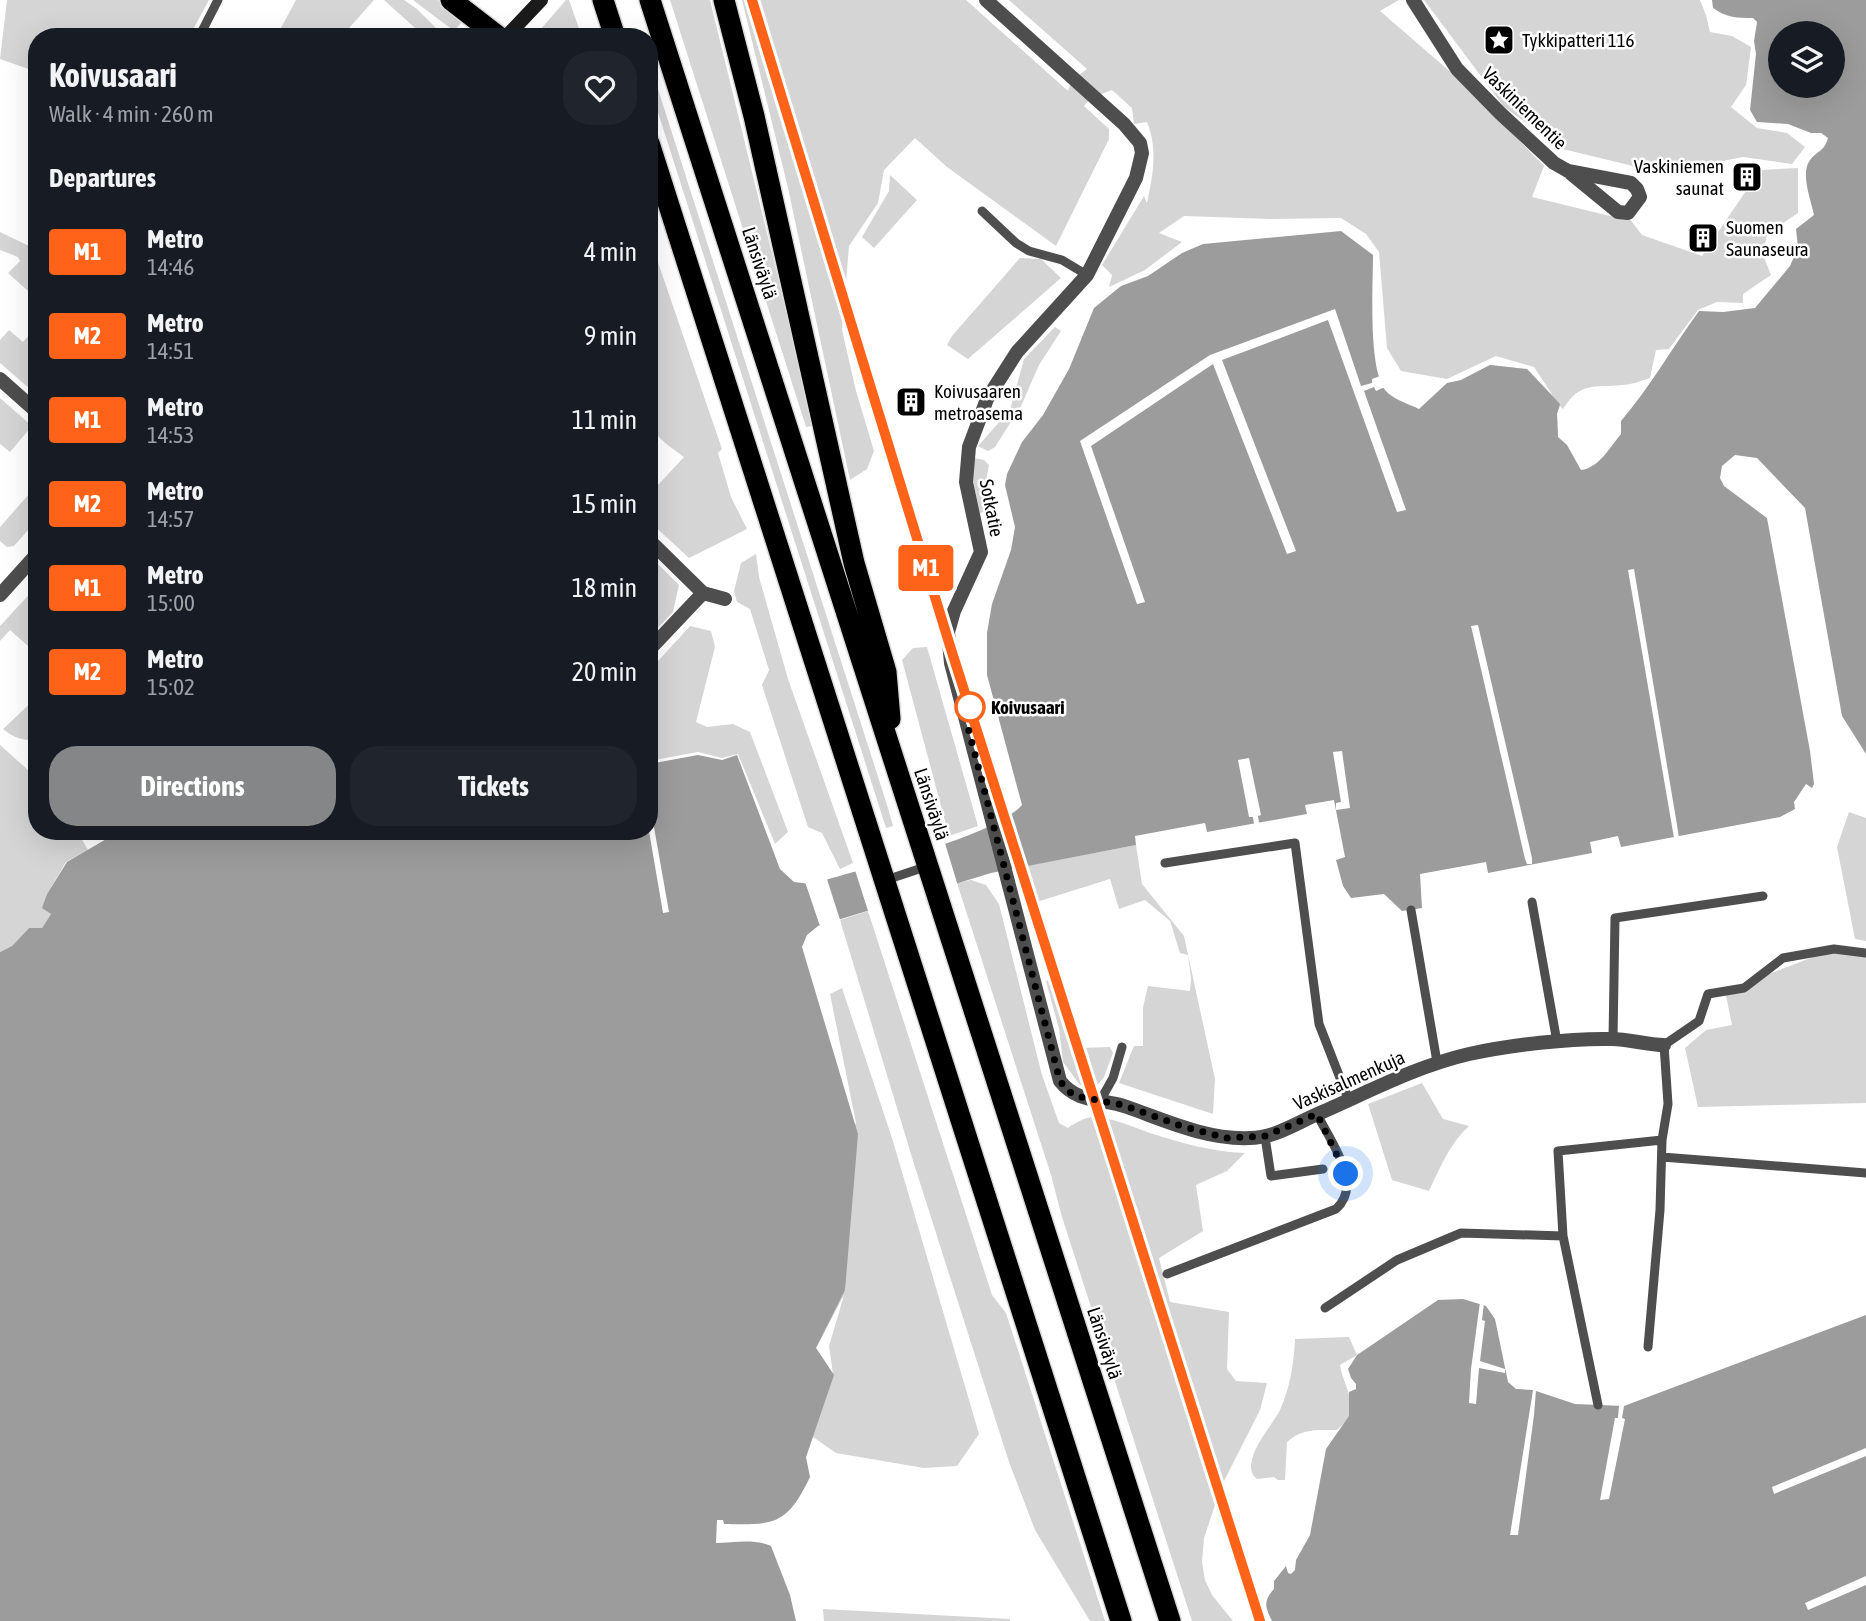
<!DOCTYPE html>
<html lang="en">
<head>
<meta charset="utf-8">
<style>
	body { margin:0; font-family:"Asap Condensed",sans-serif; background:#20242c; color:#f1f3f6; height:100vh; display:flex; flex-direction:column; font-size:26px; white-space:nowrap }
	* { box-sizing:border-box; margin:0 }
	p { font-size:23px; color:#9ea1a6 }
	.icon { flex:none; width:38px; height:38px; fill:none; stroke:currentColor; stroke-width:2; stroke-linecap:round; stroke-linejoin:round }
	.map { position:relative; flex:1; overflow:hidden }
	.details { position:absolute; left:28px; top:28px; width:630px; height:812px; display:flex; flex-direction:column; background:#171b24; border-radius:28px; box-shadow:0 7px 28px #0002 }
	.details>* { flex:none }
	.badge { padding:0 14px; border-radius:5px; font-size:24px; line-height:46px }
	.tools { position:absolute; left:1768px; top:21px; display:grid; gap:14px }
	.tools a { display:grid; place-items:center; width:77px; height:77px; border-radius:50%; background:#171b24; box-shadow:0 7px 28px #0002; font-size:35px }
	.you { position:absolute; width:35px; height:35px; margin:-18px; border:5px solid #fff; border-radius:50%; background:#1a73e8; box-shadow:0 0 0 10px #1a73e833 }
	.map>.badge { position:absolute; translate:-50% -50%; box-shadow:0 0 0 4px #fff }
	h2 { padding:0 21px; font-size:26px; line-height:63px }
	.round { display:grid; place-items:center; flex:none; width:74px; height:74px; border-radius:28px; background:#20242c }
	.overview { display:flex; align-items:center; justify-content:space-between; height:119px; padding:0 21px }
	h1 { font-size:33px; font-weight:700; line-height:52px }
	.primary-button { display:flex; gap:14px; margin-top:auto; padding:14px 21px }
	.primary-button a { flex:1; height:80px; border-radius:28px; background:#858687; color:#fff; font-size:28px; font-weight:700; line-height:80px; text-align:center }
	.primary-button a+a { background:#20242c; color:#f1f3f6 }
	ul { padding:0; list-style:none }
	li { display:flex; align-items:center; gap:21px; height:84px; padding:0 21px }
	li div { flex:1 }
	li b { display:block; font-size:26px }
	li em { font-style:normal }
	li .badge { min-width:77px; font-weight:700; text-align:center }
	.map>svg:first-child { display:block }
</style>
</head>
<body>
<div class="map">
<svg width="1866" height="1621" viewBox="0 0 1866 1621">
	<rect width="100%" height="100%" fill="#fff"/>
	<path fill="#d5d5d5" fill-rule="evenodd" d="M7 0H209L189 37H37V72L0 59Z
		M296 0H374L341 37H276Z
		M384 0H404L417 9 445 37H425Z
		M413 0H438L461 23 454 31Z
		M566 0H569L582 37H543L541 34 534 37Z
		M670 0H710L809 405 811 426 806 427Z
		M742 0H966L1068 91 1072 80 1087 69 1009 0H1399L1380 11 1461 81 1544 166 1532 197 1610 216 1629 218 1642 235 1702 256 1760 170 1798 168V213L1767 234 1763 255 1771 275 1743 294V303L1717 302 1698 310 1669 349 1656 350 1650 378C1641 381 1631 385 1622 385 1593 388 1581 381 1563 409L1560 406 1557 413 1558 437 1461 380 1490 365 1527 369 1553 396 1534 367 1496 356 1447 379 1401 371 1387 348 1379 252 1366 234 1341 218 1269 219 1184 216 1159 233 1182 242 1145 270 1109 287 1112 275 1102 265 1144 196 1147 203C1153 175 1158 149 1147 122L1134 124 1132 108 1112 90 1091 98 1084 106 1109 129V139L1056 246 947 167 915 138 884 170 878 203 849 246 842 330 856 391 874 451 867 469 850 480 788 188Z
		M1424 0H1700L1706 15 1710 32 1732 36 1751 47 1746 85 1731 107 1757 128 1787 133 1805 147 1792 164 1743 157 1672 171 1641 168 1563 149 1504 107Z
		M649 61 888 808 893 826 886 828 649 84Z
		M890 175 917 200 874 248 862 237 889 191Z
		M0 232 27 245 37 246V299L8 273 20 261 18 257 0 250Z
		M649 236 722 449 718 453 731 497 747 529 689 558 649 521V479L656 485 659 484 684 457C675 450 658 440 654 429 651 421 654 414 649 406Z
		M1020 258 1041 259 1061 278 968 359 947 345 952 336Z
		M37 326V373L34 377 37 379V395L0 363V340L9 330 23 342 29 335 32 337 35 333 33 330Z
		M1055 327 1061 331 1039 365 1021 406 995 447 988 451 978 446 1010 410 1024 359Z
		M0 398 32 426 10 452 0 444Z
		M974 458 984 460 989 465 983 497 986 511 980 513 971 470Z
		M37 485V520L14 546 7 547 0 541V527Z
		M756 554 759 577 788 679 853 863 840 869 822 833 808 827 762 685 769 670 750 609 737 602 734 591 741 563Z
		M649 555 679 585 673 612 649 637V585L651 582 649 580Z
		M37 586V636L28 646 10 630 0 641V626Z
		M690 626 711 631 715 647 696 722 707 727 733 724 750 732 788 832 775 844 738 754 722 758 698 752 649 761V671Z
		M927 647 978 826 949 836 902 660 913 648Z
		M37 697V739C23 742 13 737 3 729Z
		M0 745 37 778V831H77L88 850 66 862 47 894 43 908 51 914 42 928H29L12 946 0 952Z
		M1849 812 1866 818V941L1855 939 1837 847Z
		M1136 845 1142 884 1184 936 1215 1079 1213 1114 1119 1083 1134 1046H1143V1007L1148 986 1190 991 1191 979 1188 955 1180 953 1170 921 1145 900 1119 909 1110 879 1024 906 1015 868Z
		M971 880 986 885 999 904 1042 1075 1059 1123 1068 1128C1076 1122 1084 1118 1093 1117 1111 1117 1133 1127 1150 1133 1182 1143 1212 1152 1245 1153L1227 1171 1196 1185 1203 1231 1159 1258 1170 1302 1229 1312 1227 1369 1236 1381 1267 1383 1260 1410 1221 1487 1204 1538 1202 1562 1205 1580 1212 1595 1233 1621H1192L1062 1217 1051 1175 957 883Z
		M868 911 992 1295 1006 1313 1105 1621H1090L1035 1530 1009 1462 914 1164 840 920Z
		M1834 949 1866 953V1103L1698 1107 1685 1048 1706 1030 1732 1025 1725 991Z
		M1056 977 1079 1048 1110 1047 1113 1053 1104 1077 1094 1089 1080 1085 1063 1062 1059 1029 1046 981Z
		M842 988 892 1138 979 1434 957 1466 924 1468 836 1453 813 1437 806 1457 635 1395 856 1123 830 994ZM844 1295 829 1346 833 1374 816 1348Z
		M1422 1083 1443 1119 1469 1126C1450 1143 1440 1168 1429 1191L1392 1180 1368 1104Z
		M1349 1337 1357 1355 1340 1365C1342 1381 1356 1400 1349 1417 1347 1421 1341 1426 1337 1430 1318 1430 1302 1428 1287 1442L1285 1480H1278L1274 1477 1257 1479C1252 1475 1251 1471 1251 1465 1253 1445 1271 1427 1280 1410 1290 1388 1294 1363 1295 1339Z
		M823 1609 1010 1619V1621H824Z"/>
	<path fill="#9c9c9c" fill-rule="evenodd" d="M1712 0H1866V754L1842 716 1805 508 1757 458 1735 455 1722 466 1720 478 1724 486 1767 518 1810 751 1814 784 1812 788 1806 784 1794 802 1795 809 1780 817 1621 847 1618 836 1590 842 1592 853 1488 873 1486 862 1420 874 1422 908 1402 911 1384 894 1351 898 1343 886 1336 860 1345 857 1334 800 1305 805 1307 814 1207 832 1205 823 1135 836 1136 845 991 873 818 926 807 935 802 947 858 1134 845 1290 816 1348 834 1375 806 1457 810 1477C787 1525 775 1525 724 1524L723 1520H717L716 1543C732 1543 753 1538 771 1546L790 1595 796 1621H0V952L12 946 29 928H42L51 914 42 908 47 894 67 862 120 831H649V764L698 755 722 760 737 755 780 869 794 882 812 884C858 870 996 836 1022 805L987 675V633L992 604 1011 550 1015 527 1005 485 1007 474 1022 442 1043 415 1069 369 1094 308 1121 286 1148 276 1182 253 1203 244 1341 231 1373 255C1373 286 1368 367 1385 390 1392 399 1409 404 1419 409L1447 383 1461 380 1490 365 1527 369 1560 404 1557 414 1558 437 1567 445 1581 470C1599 468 1610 447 1621 434V421C1650 387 1672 348 1699 311L1723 312 1755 308 1790 266 1798 248 1796 229 1814 215C1811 200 1800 173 1810 160 1818 150 1824 152 1828 138L1821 133H1811L1788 124 1757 122 1750 110 1756 54 1754 41 1757 22 1753 18C1737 18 1727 18 1713 8ZM1780 33H1832V86H1780Z
		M1463 1299 1486 1306 1495 1319 1508 1382 1516 1389 1533 1390 1575 1404 1624 1406 1866 1315V1621H1272C1265 1607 1263 1601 1274 1589V1581L1286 1566 1288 1573 1291 1574 1295 1570 1296 1560 1310 1535 1326 1449 1349 1416V1392L1356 1389V1384L1351 1378 1348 1369 1357 1355 1438 1300Z"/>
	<path fill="#fff" d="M1335 309 1361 386 1372 383V379L1383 375 1387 386 1376 391 1374 387 1364 391 1406 510 1397 512 1328 320 1222 360 1296 551 1287 554 1213 364 1091 446 1145 602 1137 604 1080 441 1210 355Z
		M1634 569 1677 825 1679 838H1674L1628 570Z
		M1478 625 1532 858V864H1527L1525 859 1471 626Z
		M1342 751 1350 808 1336 810V803L1341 802 1333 752Z
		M1249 758 1261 815 1258 816 1259 823 1254 824 1253 817H1249L1238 760Z
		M649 799 669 912 663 913 649 831Z
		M944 840 958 886 869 914 854 867Z
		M826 876 841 923 821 929 804 879 812 880Z
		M1480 1302 1484 1303 1482 1320 1485 1321 1480 1361 1505 1369V1373L1479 1368 1476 1404 1469 1403 1471 1369Z
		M1533 1390H1536L1534 1415 1518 1535H1510Z
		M1619 1405 1624 1406 1622 1418 1625 1419 1609 1499 1600 1500 1615 1418H1618Z
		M1866 1448V1456L1774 1494 1772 1487Z
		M1866 1576V1585L1808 1610 1805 1603Z"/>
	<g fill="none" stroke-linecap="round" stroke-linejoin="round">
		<g stroke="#dbdbdb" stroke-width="24">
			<path id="motorway" d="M451 0 499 37
				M603 0 615 37
				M650 0 1170 1621
				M724 0 754 116 854 563 886 672 890 719
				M649 143 1121 1621"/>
		</g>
		<path stroke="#4e4e4e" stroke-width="9" d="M199 37 218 0
			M982 211 1016 243 1029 251 1062 260 1087 275
			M649 423V426
			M1165 863 1295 843 1319 1024 1349 1101
			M886 880 928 866
			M1532 902 1557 1042
			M1411 910 1437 1062
			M1613 1039 1615 918 1763 896
			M1100 1101 1113 1078 1122 1047
			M1265 1137 1271 1176 1323 1169
			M1662 1157 1866 1173
			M1167 1274 1336 1209C1364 1184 1330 1141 1317 1114
			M1325 1308 1397 1260 1461 1233 1563 1236
			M1648 1347 1660 1210 1662 1140 1668 1104 1664 1045 1699 1021 1708 994 1744 988 1783 958 1834 949 1866 953
			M1598 1405 1563 1236 1558 1151 1662 1140"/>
		<path stroke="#4e4e4e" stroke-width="14" d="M986 0 1124 124 1140 143 1142 153 1136 178 1087 275 1017 352 987 399 969 447 966 482 981 552 954 611 948 632 951 663 1060 1081C1078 1104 1102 1098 1127 1107 1167 1121 1207 1140 1250 1138 1275 1138 1298 1122 1320 1113 1368 1092 1417 1066 1469 1054 1511 1045 1569 1038 1612 1039 1629 1039 1647 1045 1664 1045
			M1413 0 1457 69 1500 113 1554 163 1568 171 1618 212 1628 213 1640 197 1637 189 1631 183 1568 171
			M0 379 37 412
			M649 540 703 593 725 599
			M649 650 703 593"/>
		<path stroke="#4e4e4e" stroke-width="14" d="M0 595 37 554"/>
		<path stroke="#1b1b1b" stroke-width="14" d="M506 37 541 0"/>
		<use href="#motorway" stroke="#000" stroke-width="21"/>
	</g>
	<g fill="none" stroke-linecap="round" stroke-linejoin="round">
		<g stroke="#fff" stroke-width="16">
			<path id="line" d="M752 0 950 646 1260 1621"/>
		</g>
		<use href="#line" stroke="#ff6319" stroke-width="10"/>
		<path stroke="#000" stroke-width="7" stroke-dasharray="0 12.6" d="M970 707 965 716 1060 1081 1068 1091 1076 1096 1123 1105 1181 1126 1227 1138 1265 1136 1317 1114 1346 1174"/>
	</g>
	<defs>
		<g id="sight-square" transform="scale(1.575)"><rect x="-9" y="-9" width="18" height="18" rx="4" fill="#000" stroke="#fff"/><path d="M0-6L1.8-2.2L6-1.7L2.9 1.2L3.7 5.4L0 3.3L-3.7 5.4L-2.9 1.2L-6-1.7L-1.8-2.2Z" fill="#fff"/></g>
		<g id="building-square" transform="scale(1.575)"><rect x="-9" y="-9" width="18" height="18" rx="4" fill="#000" stroke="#fff"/><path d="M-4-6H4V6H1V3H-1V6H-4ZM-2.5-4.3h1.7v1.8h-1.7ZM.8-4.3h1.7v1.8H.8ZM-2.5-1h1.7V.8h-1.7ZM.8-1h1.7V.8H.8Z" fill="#fff"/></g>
	</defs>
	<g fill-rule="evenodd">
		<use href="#sight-square" x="1499" y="40"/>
		<use href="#building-square" x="1747" y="177"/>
		<use href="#building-square" x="1703" y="238"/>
		<use href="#building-square" x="911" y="402"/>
	</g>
	<circle fill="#fff" stroke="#ff6319" stroke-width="3.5" cx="970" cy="707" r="14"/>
	<g text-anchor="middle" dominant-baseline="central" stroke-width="5" stroke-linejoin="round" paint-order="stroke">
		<g font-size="19" fill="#000" stroke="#fff" text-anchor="start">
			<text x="1522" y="40">Tykkipatteri 116</text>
			<text x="1724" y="166" text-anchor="end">Vaskiniemen<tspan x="1724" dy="22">saunat</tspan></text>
			<text x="1726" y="227">Suomen<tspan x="1726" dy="22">Saunaseura</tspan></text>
			<text x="934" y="391">Koivusaaren<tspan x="934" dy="22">metroasema</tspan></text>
		</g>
		<g font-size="19" fill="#000" stroke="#fff">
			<text transform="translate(1525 108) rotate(44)">Vaskiniementie</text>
			<text transform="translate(760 263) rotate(72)">Länsiväylä</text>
			<text transform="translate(992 508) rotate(79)">Sotkatie</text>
			<text transform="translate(932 804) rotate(72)">Länsiväylä</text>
			<text transform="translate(1349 1080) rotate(-24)">Vaskisalmenkuja</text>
			<text transform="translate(1105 1343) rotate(72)">Länsiväylä</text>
		</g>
		<g font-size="19" font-weight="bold" fill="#000" stroke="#fff" text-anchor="start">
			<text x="991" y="707">Koivusaari</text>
		</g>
	</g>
</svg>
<div class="tools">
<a><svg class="icon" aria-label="layers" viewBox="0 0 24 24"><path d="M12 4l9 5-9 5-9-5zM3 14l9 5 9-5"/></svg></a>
</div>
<div class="you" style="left:1346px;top:1174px"></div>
<b class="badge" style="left:926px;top:568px;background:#ff6319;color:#fff">M1</b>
<section class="details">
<div class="overview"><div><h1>Koivusaari</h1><p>Walk · 4 min · 260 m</p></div><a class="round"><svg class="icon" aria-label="heart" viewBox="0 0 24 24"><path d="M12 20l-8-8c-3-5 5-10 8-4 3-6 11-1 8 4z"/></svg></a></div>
<h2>Departures</h2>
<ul>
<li><span class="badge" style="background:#ff6319;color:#fff">M1</span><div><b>Metro</b><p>14:46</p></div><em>4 min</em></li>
<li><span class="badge" style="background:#ff6319;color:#fff">M2</span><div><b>Metro</b><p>14:51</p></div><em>9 min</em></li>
<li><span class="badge" style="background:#ff6319;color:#fff">M1</span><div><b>Metro</b><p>14:53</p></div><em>11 min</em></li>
<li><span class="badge" style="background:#ff6319;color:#fff">M2</span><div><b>Metro</b><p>14:57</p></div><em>15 min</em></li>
<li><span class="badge" style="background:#ff6319;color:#fff">M1</span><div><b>Metro</b><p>15:00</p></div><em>18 min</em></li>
<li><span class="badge" style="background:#ff6319;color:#fff">M2</span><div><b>Metro</b><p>15:02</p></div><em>20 min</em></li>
</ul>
<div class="primary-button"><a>Directions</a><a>Tickets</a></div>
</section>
</div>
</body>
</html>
